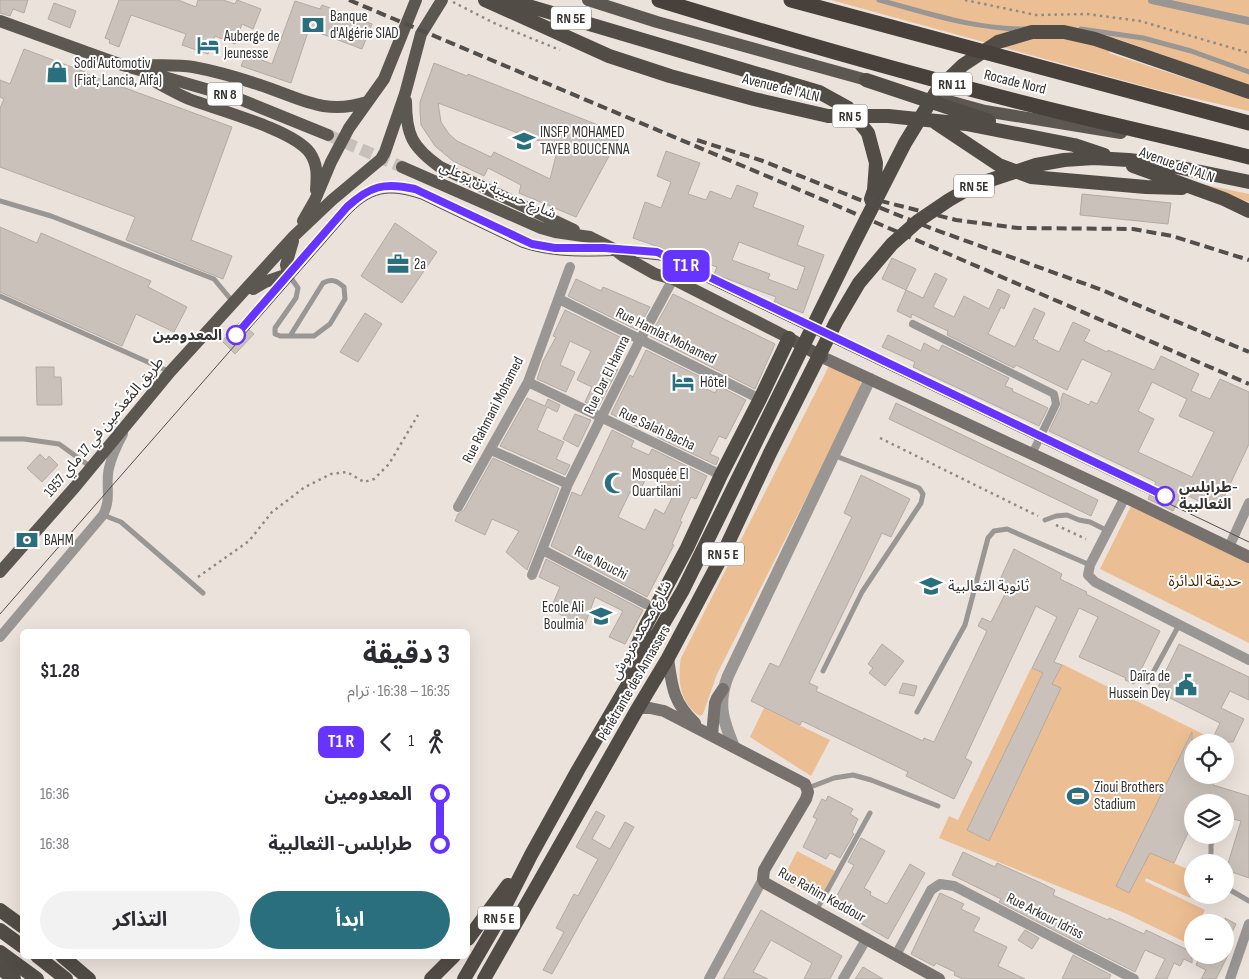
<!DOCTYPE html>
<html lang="ar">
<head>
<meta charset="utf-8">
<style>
	body { margin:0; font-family:"Sofia Sans Condensed","Noto Sans Arabic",sans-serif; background:#f2f2f3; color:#2b2b33; direction:rtl; height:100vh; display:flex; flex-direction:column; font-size:19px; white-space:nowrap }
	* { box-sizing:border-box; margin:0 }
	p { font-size:16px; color:#7c7c81 }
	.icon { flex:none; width:28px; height:28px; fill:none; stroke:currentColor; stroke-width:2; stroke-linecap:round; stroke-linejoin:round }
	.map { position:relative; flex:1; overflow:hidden; direction:ltr }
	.panel { position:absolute; left:20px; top:629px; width:450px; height:330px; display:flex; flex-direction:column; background:#fff; border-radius:8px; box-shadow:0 5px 20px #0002; direction:rtl }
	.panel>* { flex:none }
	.badge { padding:0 10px; border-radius:8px; font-size:18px; line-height:32px }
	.tools { position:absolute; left:1184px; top:734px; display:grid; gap:10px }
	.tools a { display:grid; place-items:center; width:50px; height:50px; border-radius:50%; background:#fff; box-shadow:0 5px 20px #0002; font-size:25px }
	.map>.badge { position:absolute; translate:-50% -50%; box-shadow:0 0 0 2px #fff }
	.legs { display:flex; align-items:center; gap:8px; height:55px; padding:0 20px; font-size:16px }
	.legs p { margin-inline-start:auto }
	.headline { display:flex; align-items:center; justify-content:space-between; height:85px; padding:0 20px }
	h1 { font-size:28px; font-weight:700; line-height:38px }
	.primary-button { display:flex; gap:10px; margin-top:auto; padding:10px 20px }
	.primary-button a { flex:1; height:58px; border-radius:30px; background:#2a6f7e; color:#fff; font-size:20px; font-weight:700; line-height:58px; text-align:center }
	.primary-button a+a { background:#f2f2f3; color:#2b2b33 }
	ul { padding:0 20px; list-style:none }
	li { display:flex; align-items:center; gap:18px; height:50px; font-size:19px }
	li i { display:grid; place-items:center; width:8px; height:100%; margin:0 6px; background:currentColor }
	li i::after { content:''; width:12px; height:12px; margin:-6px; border:4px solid; border-radius:50%; background:#fff }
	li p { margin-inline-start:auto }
	li:first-child i { background:linear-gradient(#0000 50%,currentColor 0) }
	li:last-child i { background:linear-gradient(currentColor 50%,#0000 0) }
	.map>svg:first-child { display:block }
</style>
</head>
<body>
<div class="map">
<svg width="1249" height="979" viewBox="0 0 1249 979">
	<rect width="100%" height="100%" fill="#ebe2db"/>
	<path fill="#ecbe93" d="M831 0H1249V85L1115 38 1109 53 1249 99V111L1158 90Z
		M1187 181 1249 194V202Z
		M830 364 857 378 861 382 860 388 832 447 717 674 703 714 700 716C680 704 677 679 681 658Z
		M1131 506 1249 563V643L1100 569Z
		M1062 664 1213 739 1211 742H1192V775L1157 856 1192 871V893L1190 898 1146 878 1145 881 1205 910 1199 922H1192V937L1189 944 1127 914 939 838 949 816 958 820 1031 668 1055 678Z
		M764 708 830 740 811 776 750 737Z
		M797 851 835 871 820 901 782 881Z"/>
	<path fill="#cac2ba" stroke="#b2aaa3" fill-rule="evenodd" d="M0 0H28L24 13 13 9 10 16 0 13Z
		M119 0H178L196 7 198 0H223L235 4 237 0 261 9 253 29 242 24 235 44 215 36 208 54 182 45 186 34 131 15 119 47 109 43 110 40 105 38Z
		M295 1 320 9 322 5 372 24 362 49 309 29 291 83 241 66 246 54 272 64Z
		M54 3 76 11 70 28 48 19Z
		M24 49 85 72 84 73 232 127 191 240 232 256 223 279 126 240 135 217 0 167V108L4 99 0 97V80L10 84Z
		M434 63 467 76 468 74 621 134 576 217 519 193 521 185 488 168 484 176 453 161 435 146 421 125 420 111V102ZM438 103 558 148 550 179 494 152 491 157 457 141 449 134 441 122Z
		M666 151 700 163 688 194 706 200 710 191 731 199 737 185 758 193 753 207 804 226 797 245 824 255 803 313 774 302 776 297 714 274 717 267 633 238 645 202 661 208 671 182 657 176ZM739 242 805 267 797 290 768 279 770 274 732 260Z
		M1082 194 1171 203 1168 224 1080 215Z
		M395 223 437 252 402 303 361 276Z
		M0 227 37 243 41 233 151 281 148 287 187 307 174 332 136 314 122 346 0 292Z
		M892 258 916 269 906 290 882 279Z
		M935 273 947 279 933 307 954 317 964 296 989 309 998 289 1010 295 1004 309 1001 307 988 334 1015 347 1034 308 1045 313 1033 339 1038 341 1037 342 1059 352 1073 322 1090 330 1084 341 1107 352 1108 350 1154 370 1161 356 1199 374 1191 391 1210 399 1220 379 1249 392V444L1218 510 1182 493 1173 511 1148 499 1156 482 1049 431 1061 406V399L1063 393 1089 405 1091 401 1097 404 1112 373 1082 359 1067 390 1016 365 1014 368 947 335 948 331 924 320 912 314 911 318 897 311 906 290 923 298ZM1152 382 1187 399 1179 416 1214 432 1192 477 1138 452 1154 419 1138 411Z
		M576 279 601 291 603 287 650 307 637 330 568 296Z
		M673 294 775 344 755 389 650 336Z
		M565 310 628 341 615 368 618 369 598 408 585 402 592 387 577 380 591 351 570 341 560 365 575 372 566 392 537 379 543 361 556 337 553 336Z
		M365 313 382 324 358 362 340 352Z
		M240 322 254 334 235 354 222 341Z
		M888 335 921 351 924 343 939 351 942 345 1009 378 1005 386 1013 389 1012 391 1048 408 1039 426 913 367 915 362 882 347Z
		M646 350 701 377 698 385 715 393 719 386 746 400 726 439 719 436 710 454 719 458 716 465 657 437 659 434 641 426 640 428 611 414 630 375 633 377Z
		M36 367H54V377H61L62 405H37Z
		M527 398 545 406 548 399 560 405 557 412 547 407 537 430 564 442 556 459 570 465 565 475 500 446Z
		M896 403 1098 500 1091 516 889 419Z
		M575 414 591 420 578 447 563 439Z
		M612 430 634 441 631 447 649 455 652 449 707 476 696 499 691 497 680 521 682 522 672 544 674 545 647 597 551 546 572 492 581 496ZM647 476 676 490 664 514 655 509 645 530 618 517 630 492 638 495Z
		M40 454 46 460 49 456 58 465 42 482 27 468Z
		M493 458 559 488 527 570 506 552 519 531 492 519 485 535 455 521 458 514 464 510Z
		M861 475 910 499 891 537 882 533 809 683 818 687 816 691 923 741 924 738 934 742 987 631 978 626 982 618 991 622 1006 592 996 588 1014 549 1062 574 1060 579 1087 592 1086 594 1160 631 1134 684 1125 680 1126 678 1079 657 1098 617 1079 608 1054 662 1062 665 1052 684 1061 688 989 841 967 830 1043 673 1032 668 1057 617 1036 606 965 758 972 762 954 799 906 776 908 772 802 721 800 725 751 701 770 663 779 667 852 517 844 513Z
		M546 559 643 610 625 644 609 637 623 611 595 597 583 630 551 608 560 587 539 577Z
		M882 644 904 661 885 686 869 673 873 668 868 664Z
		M1179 644 1249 677V700L1230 691 1221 708 1244 719 1233 742H1211L1220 723 1156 691Z
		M903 683 917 686 914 696 899 693Z
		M1192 732V775H1217L1213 785 1249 796V878L1226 870 1241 821 1225 817V802H1192V824L1174 863 1150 853 1129 893 1116 886Z
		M828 796 853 809 850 814 858 819 852 832 854 834 840 858 830 853 826 859 803 847 817 819 813 817 822 799 826 801Z
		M596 811 605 816 592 839 610 849 625 822 634 827 552 974 543 970 564 932 556 928 574 894 578 896 598 859 576 847Z
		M861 838 885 851 864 888 871 892 870 895 887 904 910 864 925 873 888 939 831 906 854 865 848 862Z
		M963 852 995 867 997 863 1041 883 1055 890 1053 895 1108 920 1109 918 1144 934 1146 930 1192 952V963L1184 959 1180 966 1174 963 1167 979H1155L1165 959 1145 950 1135 972 999 902 1001 899 952 875Z
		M940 893 964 904 961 909 980 918 973 931 1007 947 998 966 1025 979H963L954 975 955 972 936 963 934 966 911 954Z
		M761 910 842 956 830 979H804L812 963 771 940 753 972 768 979H723Z
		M1225 918 1236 924 1225 947Z
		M1025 930 1039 938 1032 949 1018 940Z
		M1073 955 1111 975 1109 979H1062Z
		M1200 955H1228L1216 979H1201L1206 970 1196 965Z
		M863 967 883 979H855Z"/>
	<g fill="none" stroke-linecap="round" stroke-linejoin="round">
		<path stroke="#c7bfb9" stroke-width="12" stroke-dasharray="12 6" stroke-linecap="butt" d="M328 135 402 167"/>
		<path stroke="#908a85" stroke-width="2.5" stroke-dasharray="2.5 4" stroke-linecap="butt" d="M965 0 1036 15 1087 14 1140 21 1249 53
			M453 2 496 24 560 50
			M880 438 1038 516
			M1056 525 1086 539
			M198 577 249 541 272 512 305 487 331 474 347 472 364 482 374 479 389 464 418 415"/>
		<path stroke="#9a9693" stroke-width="5" d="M879 0C928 13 973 29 1025 29
			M1081 29 1143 38 1191 51 1249 72
			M0 201 51 216 214 279 233 302
			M289 275 298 288 296 298 275 328V334L280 336H314L330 324 345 299 344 287C337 281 332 278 323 283L290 336
			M0 296 168 371
			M0 439H24L59 444 91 467
			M103 515 121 522 203 593
			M1045 520 1056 516 1067 515 1079 520 1090 522 1108 531
			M823 671 862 592 921 503 923 494 919 488 833 455
			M1148 682 1179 625
			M917 712 965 625 988 538 994 531 1007 529 1090 565
			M808 788 834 778 853 775 871 780 938 806
			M1211 862V845L1215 835
			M1225 887 1249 901
			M816 911 870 813"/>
		<path stroke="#9a9693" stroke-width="8" d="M1152 0 1249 21
			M913 324 1054 394 1056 404 1032 454"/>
		<path stroke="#9a9693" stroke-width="10" d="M559 299 760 399
			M528 382 721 475
			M491 450 568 484
			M1125 497 1090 565 1088 575 1095 582 1249 660
			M458 507 528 382 570 267
			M1229 547 1249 503
			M543 550 646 604
			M532 575 568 484 640 340 673 279
			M0 637 103 515C112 498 105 485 109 468 112 456 117 445 123 434
			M896 955 931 890 940 884 954 886 1134 979
			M709 979 763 879
			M843 979 867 938
			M1230 979 1249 924"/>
		<path stroke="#9a9693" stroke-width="12" d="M734 747C723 720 717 704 728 676L870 379"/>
		<path stroke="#76716d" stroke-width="12" d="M822 357 1125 497 1249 557
			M668 658C672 687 673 702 695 723
			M638 708H650L664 711 805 784 808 792 806 799 764 870 763 879 765 883 939 979
			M712 735 715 703 717 698 723 689"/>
		<path stroke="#5d5752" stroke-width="12" d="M588 0 657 22 874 82
			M0 21 119 64 237 98 328 135
			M139 65C157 66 176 64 193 67 215 71 239 78 260 85 300 98 324 116 367 102
			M148 78C162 85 175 93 189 99 218 110 294 130 310 153 318 165 317 176 316 190
			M945 100 985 111 1121 133
			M406 101C406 135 412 147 440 167L574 230
			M402 167 541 228 555 232 590 237 614 249 623 256 655 274 673 279 789 338 822 357
			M303 221 315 200 331 162 349 128 384 79 416 0
			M253 289 265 282 288 274 286 265 293 241
			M0 572 75 487 170 372 294 236 332 200 381 159 385 152 405 94 421 34 442 0"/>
		<path stroke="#524c46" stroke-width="14" d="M485 0 609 56 670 76 754 99 828 116H888L966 124 1074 145 1104 155
			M508 0 819 92 848 108 868 133 876 163 874 190 871 199
			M866 80 989 121
			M936 123 999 165 1031 177 1146 187 1182 188
			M1133 166 1224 199 1249 211
			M629 676 635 651 645 627 687 548 721 475 760 399 789 338
			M0 910 22 926
			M0 930 22 946
			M468 939 508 885
			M0 952 37 979
			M37 956 66 979
			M62 956 89 979
			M0 968 14 979
			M431 979 454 956
			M464 979 496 924 531 855 578 770 683 590 852 247 905 143 938 89 963 65 998 42 1032 32H1064L1095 39 1249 92
			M484 979 638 708 668 658 720 560 770 453 836 322 859 283 892 244 918 221 949 200 975 185 1036 165 1064 160 1094 158 1129 160 1162 164 1249 182"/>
		<path stroke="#48413b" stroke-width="15" d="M659 0C780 37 901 72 1024 103 1099 122 1174 138 1249 157
			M791 0 1249 123"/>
		<path stroke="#524e4b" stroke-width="1" d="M349 205C369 186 391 179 417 190
			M533 244C562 250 593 248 622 250
			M0 614 347 217C371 191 388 188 421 199L521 247C556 259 593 256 630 255L623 256 660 260 1249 542"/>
		<path stroke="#524e4b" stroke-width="4" stroke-dasharray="10 5" stroke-linecap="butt" d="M349 0 833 204 1249 384
			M697 140 763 161 933 229 1102 290 1249 352
			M865 197 956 220 1018 228 1133 229 1172 236 1249 260"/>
	</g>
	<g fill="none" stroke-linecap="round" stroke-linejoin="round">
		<g stroke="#fff" stroke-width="11">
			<path id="line-1" d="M236 335 347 207C370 186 384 182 415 189L532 244 555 248H604L657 252 1165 496"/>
		</g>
		<use href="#line-1" stroke="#63f" stroke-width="8"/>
	</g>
	<defs>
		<g id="bank-bare" transform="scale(1.725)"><path d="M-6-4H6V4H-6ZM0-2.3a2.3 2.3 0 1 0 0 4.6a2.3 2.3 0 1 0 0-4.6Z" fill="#2a6f7e" stroke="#fff" stroke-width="2.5" paint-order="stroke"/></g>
		<g id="hotel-bare" transform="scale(1.725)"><path d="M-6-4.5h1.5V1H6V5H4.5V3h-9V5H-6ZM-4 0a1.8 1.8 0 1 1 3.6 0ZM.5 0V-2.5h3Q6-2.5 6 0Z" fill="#2a6f7e" stroke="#fff" stroke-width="2.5" paint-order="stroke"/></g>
		<g id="shop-bare" transform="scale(1.725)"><path d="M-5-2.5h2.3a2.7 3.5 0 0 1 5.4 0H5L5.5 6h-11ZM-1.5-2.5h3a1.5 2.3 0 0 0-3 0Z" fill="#2a6f7e" stroke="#fff" stroke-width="2.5" paint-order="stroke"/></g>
		<g id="university-bare" transform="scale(1.725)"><path d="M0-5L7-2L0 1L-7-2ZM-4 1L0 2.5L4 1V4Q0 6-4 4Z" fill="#2a6f7e" stroke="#fff" stroke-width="2.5" paint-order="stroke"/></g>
		<g id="office-bare" transform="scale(1.725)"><path d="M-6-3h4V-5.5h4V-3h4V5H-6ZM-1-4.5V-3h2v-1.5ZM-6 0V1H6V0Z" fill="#2a6f7e" stroke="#fff" stroke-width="2.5" paint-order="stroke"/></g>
		<g id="mosque-bare" transform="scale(1.725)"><path d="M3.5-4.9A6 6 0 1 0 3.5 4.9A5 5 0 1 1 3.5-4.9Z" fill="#2a6f7e" stroke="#fff" stroke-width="2.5" paint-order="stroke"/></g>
		<g id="school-bare" transform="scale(1.725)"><path d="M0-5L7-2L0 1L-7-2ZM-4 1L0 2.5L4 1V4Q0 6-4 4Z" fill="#2a6f7e" stroke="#fff" stroke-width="2.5" paint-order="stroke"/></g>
		<g id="civic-bare" transform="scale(1.725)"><path d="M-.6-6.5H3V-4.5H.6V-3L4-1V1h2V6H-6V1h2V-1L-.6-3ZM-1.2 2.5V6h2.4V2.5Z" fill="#2a6f7e" stroke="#fff" stroke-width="2.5" paint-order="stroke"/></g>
		<g id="stadium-bare" transform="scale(1.725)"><path d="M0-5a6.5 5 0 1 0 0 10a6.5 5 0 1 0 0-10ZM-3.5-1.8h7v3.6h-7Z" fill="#2a6f7e" stroke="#fff" stroke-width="2.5" paint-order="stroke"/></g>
	</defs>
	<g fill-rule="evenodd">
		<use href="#bank-bare" x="313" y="25"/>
		<use href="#hotel-bare" x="208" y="45"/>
		<use href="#shop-bare" x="57" y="72"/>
		<use href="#university-bare" x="524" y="141"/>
		<use href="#office-bare" x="398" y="264"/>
		<use href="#hotel-bare" x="683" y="382"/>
		<use href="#mosque-bare" x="615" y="483"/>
		<use href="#bank-bare" x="27" y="540"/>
		<use href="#school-bare" x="931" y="586"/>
		<use href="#school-bare" x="601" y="616"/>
		<use href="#civic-bare" x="1186" y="685"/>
		<use href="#stadium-bare" x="1078" y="796"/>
	</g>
	<g fill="#fff" stroke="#63f" stroke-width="2.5">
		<circle cx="236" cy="335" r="9"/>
		<circle cx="1165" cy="496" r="9"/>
	</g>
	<g text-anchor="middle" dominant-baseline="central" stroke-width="4" stroke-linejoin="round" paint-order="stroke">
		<g fill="#fff" stroke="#72706d" stroke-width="1">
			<rect x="551" y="6.5" width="40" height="23" rx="4"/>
			<rect x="932" y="72.5" width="40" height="23" rx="4"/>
			<rect x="207.5" y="82.5" width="35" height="23" rx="4"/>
			<rect x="832.5" y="104.5" width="35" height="23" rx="4"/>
			<rect x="954" y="174.5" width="40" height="23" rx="4"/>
			<rect x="702" y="542.5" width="42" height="23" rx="4"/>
			<rect x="478" y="906.5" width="42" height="23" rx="4"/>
		</g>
		<g font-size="14" font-weight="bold" fill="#35322f">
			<text x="571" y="18">RN 5E</text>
			<text x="952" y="84">RN 11</text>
			<text x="225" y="94">RN 8</text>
			<text x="850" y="116">RN 5</text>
			<text x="974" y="186">RN 5E</text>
			<text x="723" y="554">RN 5 E</text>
			<text x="499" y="918">RN 5 E</text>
		</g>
		<g font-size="15" fill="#35322f" stroke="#fff" text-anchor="start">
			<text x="330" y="16">Banque<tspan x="330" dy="17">d'Algérie SIAD</tspan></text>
			<text x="224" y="36">Auberge de<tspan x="224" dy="17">Jeunesse</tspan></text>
			<text x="74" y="63">Sodi Automotiv<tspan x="74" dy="17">(Fiat, Lancia, Alfa)</tspan></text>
			<text x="540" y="132">INSFP MOHAMED<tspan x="540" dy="17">TAYEB BOUCENNA</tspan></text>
			<text x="414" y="264">2a</text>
			<text x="700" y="382">Hôtel</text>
			<text x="632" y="474">Mosquée El<tspan x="632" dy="17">Ouartilani</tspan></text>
			<text x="44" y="540">BAHM</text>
			<text x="948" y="586">ثانوية الثعالبية</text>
			<text x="584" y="607" text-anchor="end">Ecole Ali<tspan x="584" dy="17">Boulmia</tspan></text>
			<text x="1170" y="676" text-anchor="end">Daïra de<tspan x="1170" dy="17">Hussein Dey</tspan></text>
			<text x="1094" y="787">Zioui Brothers<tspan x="1094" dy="17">Stadium</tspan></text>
		</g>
		<g font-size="15" fill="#35322f" stroke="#fff">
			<text transform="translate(1015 82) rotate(14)">Rocade Nord</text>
			<text transform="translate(781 88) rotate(14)">Avenue de l'ALN</text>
			<text transform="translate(1177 165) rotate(20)">Avenue de l'ALN</text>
			<text transform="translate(498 190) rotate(23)">شارع حسيبة بن بوعلي</text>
			<text transform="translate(666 336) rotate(26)">Rue Hamlat Mohamed</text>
			<text transform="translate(607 375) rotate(-64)">Rue Dar El Hamra</text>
			<text transform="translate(493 410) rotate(-63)">Rue Rahmani Mohamed</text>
			<text transform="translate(104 427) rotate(-50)">طريق المُعدَمين في 17 ماي 1957</text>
			<text transform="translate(657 429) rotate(25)">Rue Salah Bacha</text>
			<text transform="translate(601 563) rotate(27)">Rue Nouchi</text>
			<text transform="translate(641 630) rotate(-61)">شارع محمد مربوش</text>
			<text transform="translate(634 683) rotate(-60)">Pénétrante des Annassers</text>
			<text transform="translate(822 895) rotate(29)">Rue Rahim Keddour</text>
			<text transform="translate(1045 916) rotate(27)">Rue Arkour Idriss</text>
		</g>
		<g font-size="15" font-weight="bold" fill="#35322f" stroke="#fff" text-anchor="end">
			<text x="222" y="335">المعدومين</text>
			<text x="1179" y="487" text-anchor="start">طرابلس-<tspan x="1179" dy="17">الثعالبية</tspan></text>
		</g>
		<g font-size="15" fill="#4a2d0c" stroke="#fff">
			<text x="1205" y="581">حديقة الدائرة</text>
		</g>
	</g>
</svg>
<div class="tools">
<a><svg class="icon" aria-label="locate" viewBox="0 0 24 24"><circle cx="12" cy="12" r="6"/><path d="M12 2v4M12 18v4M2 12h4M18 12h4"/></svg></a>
<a><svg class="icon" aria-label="layers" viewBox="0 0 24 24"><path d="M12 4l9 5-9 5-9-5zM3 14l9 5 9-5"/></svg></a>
<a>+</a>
<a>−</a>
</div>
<b class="badge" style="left:686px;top:266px;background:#63f;color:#fff">T1 R</b>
<section class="panel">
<div class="headline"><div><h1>3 دقيقة</h1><p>16:35 – 16:38 · ترام</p></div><b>$1.28</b></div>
<div class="legs"><svg class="icon" aria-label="walk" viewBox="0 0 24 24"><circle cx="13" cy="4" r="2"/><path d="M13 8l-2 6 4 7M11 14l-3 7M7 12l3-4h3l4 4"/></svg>1<svg class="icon" aria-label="back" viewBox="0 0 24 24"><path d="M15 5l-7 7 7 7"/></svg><b class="badge" style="background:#63f;color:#fff">T1 R</b></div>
<ul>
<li><i style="color:#63f"></i><b>المعدومين</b><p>16:36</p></li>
<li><i style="color:#63f"></i><b>طرابلس- الثعالبية</b><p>16:38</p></li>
</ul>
<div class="primary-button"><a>ابدأ</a><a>التذاكر</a></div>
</section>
</div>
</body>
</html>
